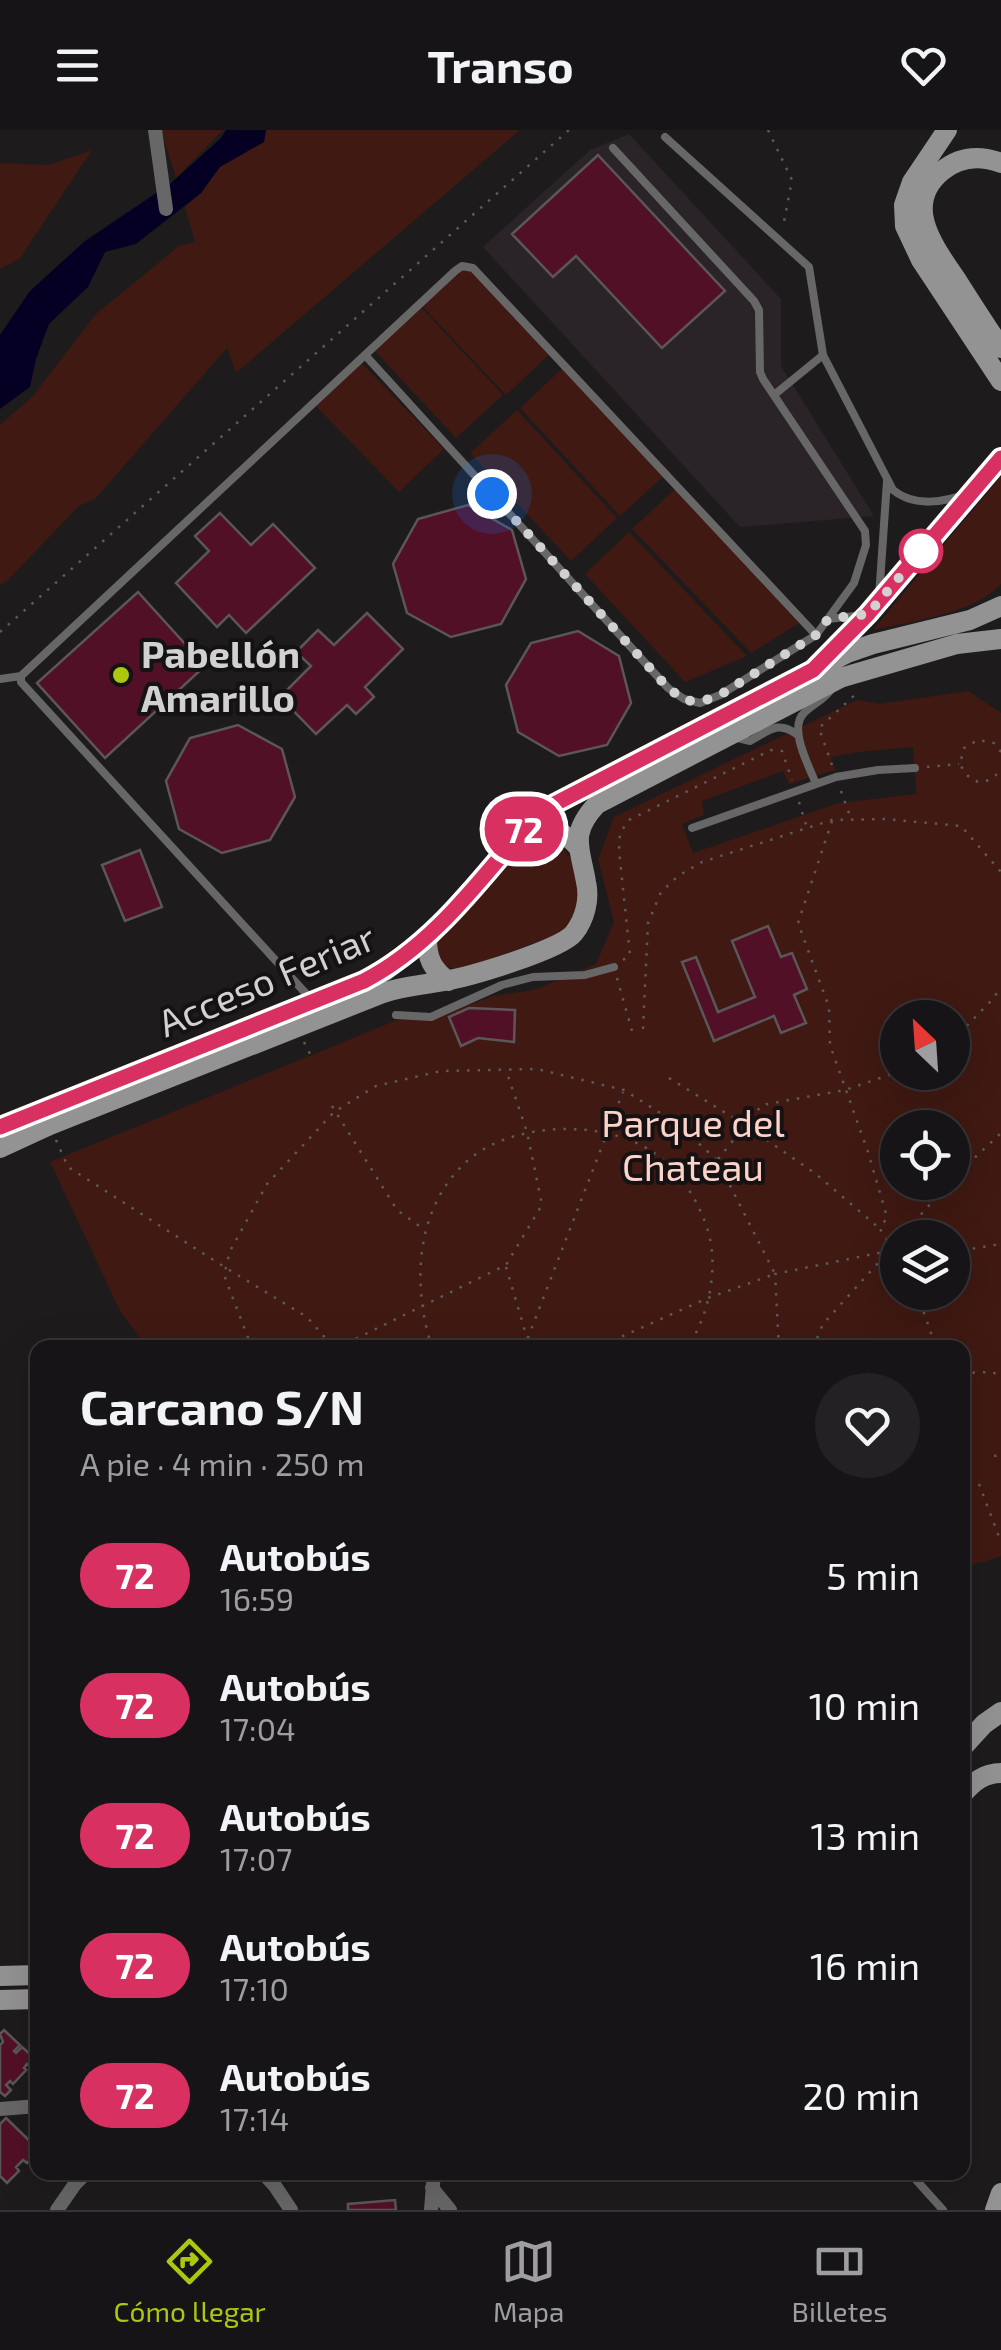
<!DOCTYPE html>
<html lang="es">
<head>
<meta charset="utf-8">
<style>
	body { margin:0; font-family:"Exo 2",sans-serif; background:#232123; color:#f1f3f6; height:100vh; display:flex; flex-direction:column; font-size:38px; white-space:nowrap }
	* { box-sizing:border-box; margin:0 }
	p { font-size:32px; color:#9e9ea1 }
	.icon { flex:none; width:55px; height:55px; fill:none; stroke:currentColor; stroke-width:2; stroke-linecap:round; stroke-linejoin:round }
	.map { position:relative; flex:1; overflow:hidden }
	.panel { position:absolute; left:30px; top:1210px; width:940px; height:840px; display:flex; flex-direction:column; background:#161416; border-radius:20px; box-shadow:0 10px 40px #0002,0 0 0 2px #353335 }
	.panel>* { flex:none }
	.badge { padding:0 20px; border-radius:32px; font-size:35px; line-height:65px }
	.needle { width:65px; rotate:335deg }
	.tools { position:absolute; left:880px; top:870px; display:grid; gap:20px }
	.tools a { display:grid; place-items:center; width:90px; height:90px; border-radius:50%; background:#161416; box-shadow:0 10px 40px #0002,0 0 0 2px #353335; font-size:50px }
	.you { position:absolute; width:50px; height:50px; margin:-25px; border:8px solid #fff; border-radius:50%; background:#1a73e8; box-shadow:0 0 0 15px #1a73e833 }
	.map>.badge { position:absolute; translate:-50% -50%; box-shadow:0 0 0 5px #fff }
	.round { display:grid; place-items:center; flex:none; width:105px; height:105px; border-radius:52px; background:#232123 }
	.head { display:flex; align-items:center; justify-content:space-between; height:170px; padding:0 50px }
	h1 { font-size:48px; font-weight:700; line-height:75px }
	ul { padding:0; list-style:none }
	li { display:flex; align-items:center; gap:30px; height:130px; padding:0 50px }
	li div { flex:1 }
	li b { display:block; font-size:38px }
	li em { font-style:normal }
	li .badge { min-width:110px; font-weight:700; text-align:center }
	header { display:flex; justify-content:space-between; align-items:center; height:130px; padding:0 50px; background:#161416; font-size:45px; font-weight:700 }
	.tabs { display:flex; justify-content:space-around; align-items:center; height:140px; border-top:2px solid #353335; background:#161416; font-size:28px; color:#9e9ea1 }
	.tabs a { display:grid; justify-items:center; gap:5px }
	.tabs .active { color:#adc610 }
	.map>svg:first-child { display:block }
</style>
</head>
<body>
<header><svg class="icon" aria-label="menu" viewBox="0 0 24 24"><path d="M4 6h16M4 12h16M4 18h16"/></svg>Transo<svg class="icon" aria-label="heart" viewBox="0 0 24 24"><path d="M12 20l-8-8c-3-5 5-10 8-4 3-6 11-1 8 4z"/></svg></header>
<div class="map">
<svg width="1001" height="2080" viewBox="0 0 1001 2080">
	<rect width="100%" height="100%" fill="#1e1b1d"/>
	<path fill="#2a2328" d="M629 4 781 169V236L874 386 740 397 483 117 590 20Z"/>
	<path fill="#3f1912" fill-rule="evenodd" d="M161 0H223L176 48Z
		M266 0H520L236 243 227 218 95 369 79 376 7 451 0 455V295L32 267 96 184 179 116 195 112 185 77 201 63 220 37 233 27 264 12Z
		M92 20 20 128 0 139V33L48 35Z
		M467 132 552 222 506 265 421 175Z
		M419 175 503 265 456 308 373 219Z
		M359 230 444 319 399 362 313 273Z
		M566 235 667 343 620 386 520 278Z
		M517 280 617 388 571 431 470 323Z
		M1001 346V454C975 484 911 491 873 500Z
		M677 357 804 490 751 523 632 399Z
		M629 402 747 526 685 552 585 444Z
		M968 561 1001 583V1426L984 1432 963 1436 962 1218 146 1217 119 1179 50 1032 402 888 450 882 493 866 534 860 596 834 614 792 598 729 614 687 857 570 880 574ZM913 617 916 664 839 673 693 723 682 694 704 685 702 671 783 641 789 654 835 640 831 627 859 622ZM898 888H952V942H898ZM898 998H952V1052H898ZM898 1108H952V1162H898Z
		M540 707 553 712 563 719 575 734 581 772 564 802 463 839C442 838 435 833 436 812L527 710Z"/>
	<path fill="#050023" d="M226 0H266L264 12 220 37 201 63 136 114 105 122 88 157 49 194 36 229 30 257 0 279V205L30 161 85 111 171 53 221 8Z"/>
	<path fill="#521027" stroke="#5b5758" stroke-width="2.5" d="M598 25 725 161 662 218 576 126 553 147 512 104Z
		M468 375 512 400 526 449 501 494 451 507 407 483 393 434 418 389Z
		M220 383 251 415 273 394 315 438 246 503 229 485 217 497 176 453 209 421 195 406Z
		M138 462 205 536 105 628 37 553Z
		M367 483 403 519 365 557 374 567 356 584 347 575 316 604 280 567 311 536 296 522 318 500 334 515Z
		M578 501 619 526 631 573 607 615 559 626 518 602 506 555 531 513Z
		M238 595 282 619 295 667 270 710 222 723 179 699 166 651 190 608Z
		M140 720 162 777 125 791 102 735Z
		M768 796 781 827 792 823 807 859 794 865 806 893 781 903 774 886 714 911 682 832 696 827 718 882 755 867 732 811Z
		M469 878 515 880 514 912 478 908 461 916 449 887Z
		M4 1900 20 1915 14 1921 16 1923 22 1917 38 1931 33 1938 27 1934 24 1938 26 1940 13 1954 10 1951 6 1955 11 1960 5 1966 0 1962V1915L3 1912 0 1904Z
		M6 1988 38 2019V2022L27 2033 23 2030 16 2037 19 2041 7 2053 0 2046V1994Z
		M395 2070 396 2080H348V2074Z"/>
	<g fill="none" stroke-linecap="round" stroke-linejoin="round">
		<path stroke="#5c5a5b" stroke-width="2.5" stroke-dasharray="2.5 8" stroke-linecap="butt" d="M768 0 792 50 783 97
			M0 502 569 0
			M1001 622 994 613 978 610 964 618 960 634C970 655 985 658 1001 640
			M832 635 819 598 858 562
			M927 637 959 634
			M841 661 850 686
			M799 672 807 698
			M832 691 798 793 829 877 830 915 868 1022 887 1087 880 1099 898 1128
			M623 830 630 825 619 721 620 703 629 690 771 620 782 621 792 650
			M617 848 632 901
			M643 899 648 793 661 762 678 746 702 732 832 690 885 689 961 696 1001 742
			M952 911 990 872 1001 858
			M304 912 313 930
			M669 948 745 995 816 1044 879 1098
			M332 976 397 1080 422 1098
			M56 1010 68 1037 226 1138 307 1187 334 1218
			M718 1029 762 975 845 960 898 942
			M952 1049 1001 1003
			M900 1108 950 1052
			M952 1122 1001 1114
			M506 1137 530 1218
			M917 1162 936 1218
			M252 1218 224 1145 230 1121 267 1054 334 982 376 956 441 941 537 939 624 960 676 993 717 1030 775 1144 708 1168 596 1218
			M337 1218 506 1135 542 1075 527 1002 506 940
			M432 1218C412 1155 415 1080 465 1033 510 990 610 988 658 1026 682 1046 699 1071 708 1101 719 1138 709 1186 687 1218
			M524 1218 623 962
			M779 1218 775 1144 898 1119
			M813 1218 823 1194 898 1111
			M962 1243 992 1242 1001 1246
			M962 1297 968 1312
			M994 1326 1001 1325
			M979 1354 1001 1412"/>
		<path stroke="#686768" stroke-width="8" d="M665 7 809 137 823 225 893 360C914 377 944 373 968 363
			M365 225 668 558 684 569 700 573 720 565 816 505 854 453 866 415 865 401 763 249 760 242 759 180 754 171 613 18
			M774 265 823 225
			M879 467 887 351
			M828 489 864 485
			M0 549 21 546
			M734 607 750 611C770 600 778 590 798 605
			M816 654C809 636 788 598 804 583 813 574 822 571 830 561
			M692 698 836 647 878 640 915 638
			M310 868 21 552V546L455 141 462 136 473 138 816 505
			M396 885 431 887 502 855 533 847 585 845 614 837
			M909 2042 943 2080"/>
		<path stroke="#686768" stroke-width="14" d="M155 0 166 79
			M827 527 868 484 1001 328
			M0 1979 38 1976
			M262 2042 275 2056 291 2080
			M432 2058 450 2080
			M57 2080 75 2054 87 2042
			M431 2080 434 2042"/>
		<path stroke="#939394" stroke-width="20" d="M947 0 912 52 904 75 905 96 921 130 1001 251
			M1001 33C980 25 960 26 942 41 900 75 936 119 958 152 972 174 986 196 1001 218
			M523 699C544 696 563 699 577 716
			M427 809C427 828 432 839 448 851
			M0 997 364 851 385 841 427 809 543 680 847 523 873 514 970 490 1001 476
			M0 1018 50 995 383 863C403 856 424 855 444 851 468 847 561 820 574 803 585 789 590 769 586 752 580 717 569 704 597 674L840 548 957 514 1001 509
			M962 1618 984 1594 1001 1582
			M962 1665C973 1652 984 1643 1001 1643
			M0 1846 38 1845
			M0 1870 38 1869
			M995 2080 1001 2063"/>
	</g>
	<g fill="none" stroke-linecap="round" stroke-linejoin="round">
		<g stroke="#fff" stroke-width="22">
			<path id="line" d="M0 997 364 851C436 814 483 745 536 685L543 680 813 540 868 484 1001 328"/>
		</g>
		<use href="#line" stroke="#d93062" stroke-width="15"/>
		<path stroke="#d2d1d2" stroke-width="10" stroke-dasharray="0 18" d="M492 364 668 558 684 570 700 572 720 565 816 505 828 489 868 484 926 416 921 421"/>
	</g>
	<circle fill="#fff" stroke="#d93062" stroke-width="5" cx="921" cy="421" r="20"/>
	<circle fill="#adc610" stroke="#151214" stroke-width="4" cx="121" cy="545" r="10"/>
	<g text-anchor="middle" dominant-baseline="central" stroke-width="8" stroke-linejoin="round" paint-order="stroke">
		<g font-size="38" font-weight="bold" fill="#d2d1d2" stroke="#151214" text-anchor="start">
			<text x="141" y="523">Pabellón<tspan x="141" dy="44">Amarillo</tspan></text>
		</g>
		<g font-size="38" fill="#d2d1d2" stroke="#151214">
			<text transform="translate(266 849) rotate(-23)">Acceso Feriar</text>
		</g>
		<g font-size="38" fill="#fed2c8" stroke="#151214">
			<text x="693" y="992">Parque del<tspan x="693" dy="44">Chateau</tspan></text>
		</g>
	</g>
</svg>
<div class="tools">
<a><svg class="needle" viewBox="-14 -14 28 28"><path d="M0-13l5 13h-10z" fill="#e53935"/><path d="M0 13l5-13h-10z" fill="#9e9ea1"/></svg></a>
<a><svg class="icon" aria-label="locate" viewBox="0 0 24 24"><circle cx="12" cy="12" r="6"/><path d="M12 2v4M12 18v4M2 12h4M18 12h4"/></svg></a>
<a><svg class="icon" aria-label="layers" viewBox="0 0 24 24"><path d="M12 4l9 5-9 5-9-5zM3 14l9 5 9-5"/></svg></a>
</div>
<div class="you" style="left:492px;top:364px"></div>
<b class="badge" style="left:524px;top:699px;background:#d93062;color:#fff">72</b>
<section class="panel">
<div class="head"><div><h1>Carcano S/N</h1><p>A pie · 4 min · 250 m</p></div><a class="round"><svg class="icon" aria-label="heart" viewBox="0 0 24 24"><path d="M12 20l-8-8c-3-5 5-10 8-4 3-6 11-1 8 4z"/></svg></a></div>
<ul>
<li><span class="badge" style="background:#d93062;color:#fff">72</span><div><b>Autobús</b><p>16:59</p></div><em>5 min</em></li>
<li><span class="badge" style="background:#d93062;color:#fff">72</span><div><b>Autobús</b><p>17:04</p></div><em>10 min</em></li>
<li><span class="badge" style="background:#d93062;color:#fff">72</span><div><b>Autobús</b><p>17:07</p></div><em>13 min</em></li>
<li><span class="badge" style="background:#d93062;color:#fff">72</span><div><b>Autobús</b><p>17:10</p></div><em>16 min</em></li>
<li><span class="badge" style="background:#d93062;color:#fff">72</span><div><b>Autobús</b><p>17:14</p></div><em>20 min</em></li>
</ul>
</section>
</div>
<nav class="tabs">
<a class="active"><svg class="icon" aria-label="directions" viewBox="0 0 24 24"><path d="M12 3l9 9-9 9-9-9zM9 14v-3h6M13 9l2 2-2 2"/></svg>Cómo llegar</a>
<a><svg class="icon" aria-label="map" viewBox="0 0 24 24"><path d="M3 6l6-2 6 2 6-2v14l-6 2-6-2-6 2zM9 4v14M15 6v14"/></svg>Mapa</a>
<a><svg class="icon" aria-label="tickets" viewBox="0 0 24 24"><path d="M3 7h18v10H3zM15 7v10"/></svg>Billetes</a>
</nav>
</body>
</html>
